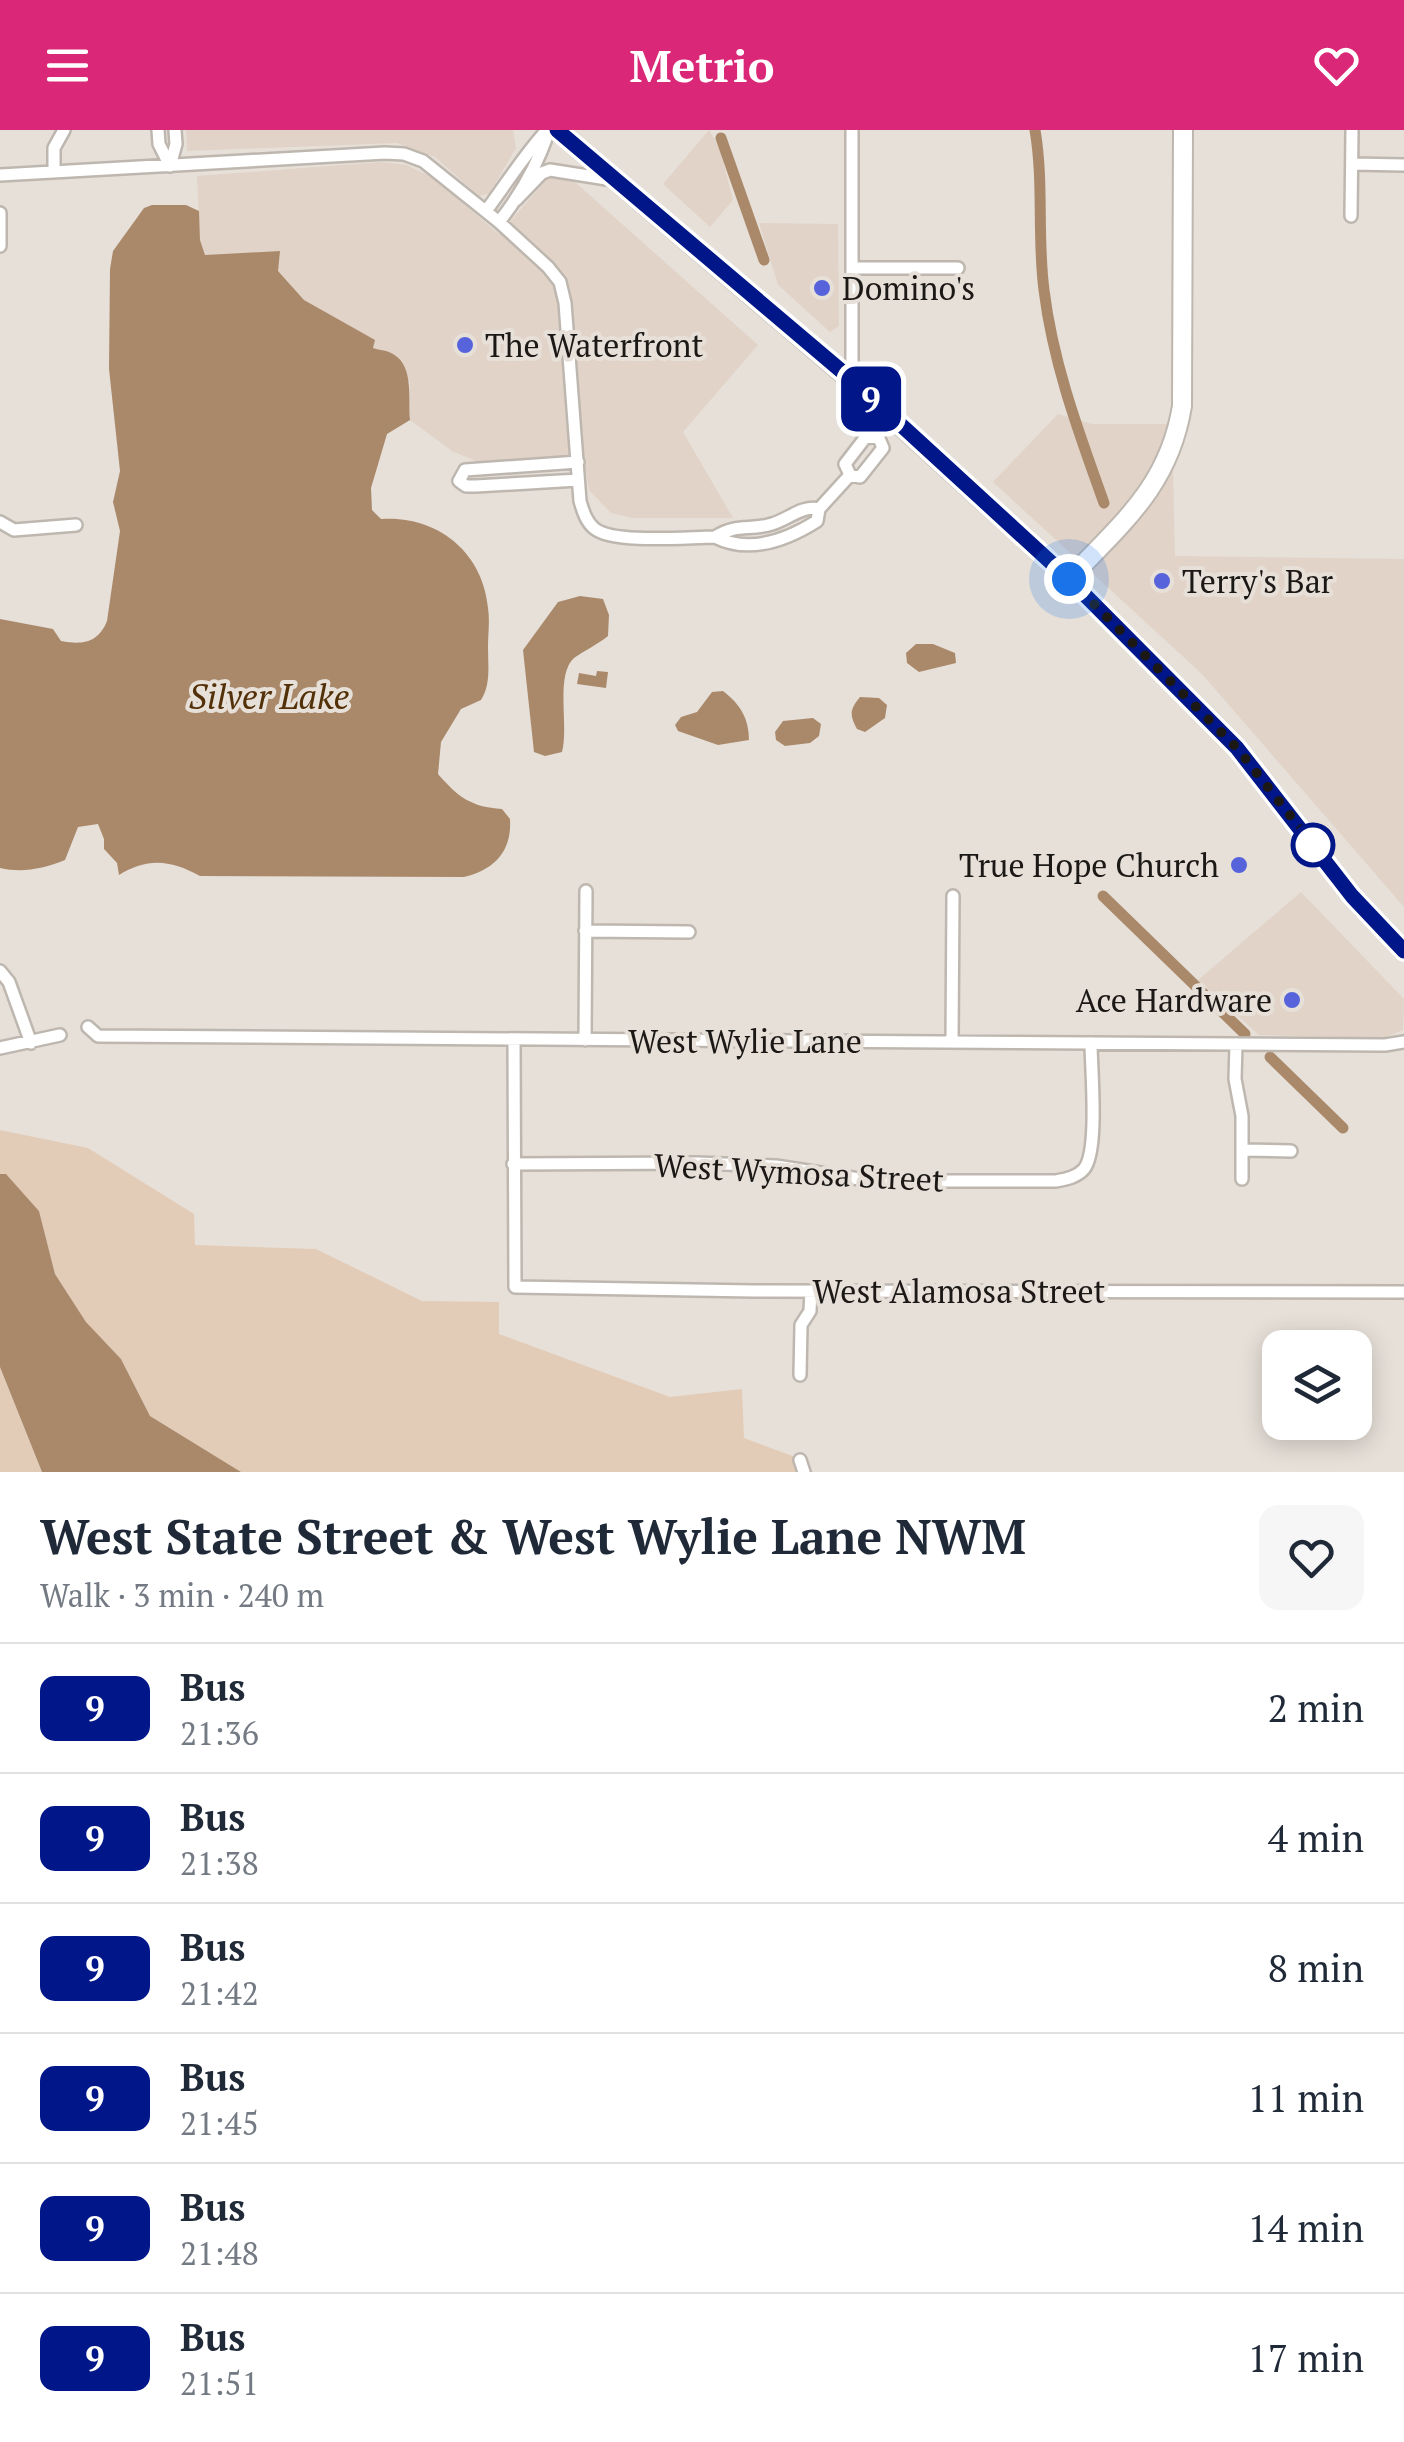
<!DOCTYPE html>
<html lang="en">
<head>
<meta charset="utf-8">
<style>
	body { margin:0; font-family:"PT Serif",serif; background:#f6f6f7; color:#1f2937; height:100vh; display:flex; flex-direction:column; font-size:38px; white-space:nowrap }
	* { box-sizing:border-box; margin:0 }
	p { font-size:32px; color:#747a83 }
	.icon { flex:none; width:55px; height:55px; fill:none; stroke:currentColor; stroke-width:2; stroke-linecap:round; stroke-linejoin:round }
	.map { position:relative; height:1342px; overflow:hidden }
	.details { display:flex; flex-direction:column; background:#fff; flex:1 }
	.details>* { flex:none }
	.badge { padding:0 20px; border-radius:15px; font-size:35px; line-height:65px }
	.controls { position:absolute; left:1262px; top:1200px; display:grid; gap:20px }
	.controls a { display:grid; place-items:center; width:110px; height:110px; border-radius:20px; background:#fff; box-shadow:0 5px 25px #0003; font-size:50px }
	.you { position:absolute; width:50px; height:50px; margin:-25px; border:8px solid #fff; border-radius:50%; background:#1a73e8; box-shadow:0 0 0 15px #1a73e833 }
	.map>.badge { position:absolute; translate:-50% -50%; box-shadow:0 0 0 5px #fff }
	.round { display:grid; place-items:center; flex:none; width:105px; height:105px; border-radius:20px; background:#f6f6f7 }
	.headline { display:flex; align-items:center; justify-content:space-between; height:170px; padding:0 40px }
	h1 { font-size:48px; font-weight:700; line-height:75px }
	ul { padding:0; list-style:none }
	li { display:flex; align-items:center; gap:30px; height:130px; padding:0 40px; border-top:2px solid #e0e1e3 }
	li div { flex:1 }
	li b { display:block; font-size:38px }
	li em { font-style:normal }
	li .badge { min-width:110px; font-weight:700; text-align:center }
	header { display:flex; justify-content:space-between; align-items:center; height:130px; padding:0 40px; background:#db2777; color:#fff; font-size:45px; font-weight:700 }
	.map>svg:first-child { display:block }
</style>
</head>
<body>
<header><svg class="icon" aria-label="menu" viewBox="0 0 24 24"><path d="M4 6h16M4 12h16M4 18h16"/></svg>Metrio<svg class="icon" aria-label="heart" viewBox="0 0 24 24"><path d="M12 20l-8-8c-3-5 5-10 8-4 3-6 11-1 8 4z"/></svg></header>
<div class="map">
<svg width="1404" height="1342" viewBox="0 0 1404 1342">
	<rect width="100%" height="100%" fill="#e7e0d9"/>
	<path fill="#e1d3c7" d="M186 0H513L516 18 489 64 479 66 435 27 397 13 187 21Z
		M709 0 720 19 733 70 710 97 663 54Z
		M381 32 407 35 433 48 499 104 547 49 559 47 576 53 758 215 683 302 733 388H632L611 383 589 360 583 326 480 333 452 321 410 290V252L373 218 374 210 304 170 278 141 205 125 200 110 197 46Z
		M759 93 838 94 839 196 830 202 778 155Z
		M1058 284 1092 294H1172L1175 426 1404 429V777L1202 544 993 352Z
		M1301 762 1404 869 1403 900 1383 908 1259 905 1198 850Z"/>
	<path fill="#e3ccb7" d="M0 1000 88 1018 194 1084 195 1115 316 1119 422 1171 499 1172V1204L670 1267 742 1259 744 1308 795 1327 813 1342H241L150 1286 121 1229 86 1192 55 1144 39 1081 6 1044H0Z
		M0 1237 42 1342H0Z"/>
	<path fill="#aa896a" d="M152 75H186L199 81 200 110 205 125 280 121 278 141 304 170 375 210 373 218C378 220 384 220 389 222 415 232 408 268 410 290L387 304 371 358 372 380 381 389C437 385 483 422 488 478 490 491 488 504 488 517 488 536 491 554 481 570L461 579 441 612 438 644C458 667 471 677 502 679L510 689C512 722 494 740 464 747L200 746C171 730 148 727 119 745L117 733 104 719V709L98 694 78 697 65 730C43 739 22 743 0 738V489L53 499 61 511C83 515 98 513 107 491L120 401 113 372 120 341 109 239 110 139 113 121 144 78Z
		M580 466 603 469 609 485 608 506C597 515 585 520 574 528 555 545 569 596 562 622L545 626 534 622 523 520 558 472Z
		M916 514H933L955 523 956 533 919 542 907 533 906 523Z
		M597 541 608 542 606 558 577 554 579 543 596 546Z
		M723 561C740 574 749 588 749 610L718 615 678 601 675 595 681 587 697 582 712 562Z
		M860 567 879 568 887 575 885 588 865 602 857 599C849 585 850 579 860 567Z
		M813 588 821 594 819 606 810 613 785 616 776 610 775 602 783 591Z
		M0 1044H6L39 1081 55 1144 86 1192 121 1229 150 1286 241 1342H42L0 1237Z"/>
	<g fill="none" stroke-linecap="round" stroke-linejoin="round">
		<path stroke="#aa896a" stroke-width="11" d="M1035 0C1044 53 1037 107 1044 160 1053 234 1079 303 1104 373
			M721 8 764 130
			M1103 766 1245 904
			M1270 927 1343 998"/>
		<g stroke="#beb7b0" stroke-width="16">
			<path id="street" d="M158 0 159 14 170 36
				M1352 34 1404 35
				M170 36 176 14 175 0
				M54 41V18L64 0
				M0 45 385 23 404 24 423 31 499 92 548 137 560 152 565 173 580 371C583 381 586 392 595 399 615 414 688 407 715 407
				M516 70 542 43 550 40 613 50
				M486 81C506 54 524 25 547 0
				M0 83V116
				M1351 86 1352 0
				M499 92C521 64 538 34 549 0
				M852 138H958
				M852 251V0
				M878 306 883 318 860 347 850 345 845 334 865 308Z
				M578 332 465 340 459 351 466 356H476L578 350
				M819 379C802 375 789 389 772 394 750 401 737 393 715 407 749 424 787 410 817 391L819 379 850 345
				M0 392 14 400 76 395
				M585 801 689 802
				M0 841 9 852 31 913
				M88 897 98 906 1385 915 1404 912
				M514 910 515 1157 754 1161 1404 1162
				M585 910 586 761
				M952 912 953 766
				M1236 914 1235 949 1242 986V1049
				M0 918 60 905
				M1242 1020 1291 1021
				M513 1034 697 1033 776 1036 872 1051H1056C1067 1049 1077 1047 1084 1039 1099 1021 1091 938 1091 913
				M800 1245 801 1195 810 1181 811 1161
				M800 1330 804 1342"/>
		</g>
		<g stroke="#beb7b0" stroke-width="22">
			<path id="secondary" d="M1069 449C1122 393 1169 356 1182 276L1183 0"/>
		</g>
		<g stroke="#beb7b0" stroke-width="22">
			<path id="primary" d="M557 0 852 251 1069 449 1237 618 1352 766 1404 821"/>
		</g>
		<use href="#street" stroke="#fff" stroke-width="11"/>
		<use href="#secondary" stroke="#fff" stroke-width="18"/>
		<use href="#primary" stroke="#fff" stroke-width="18"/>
	</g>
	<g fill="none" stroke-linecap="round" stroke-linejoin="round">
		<g stroke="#fff" stroke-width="22">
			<path id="line" d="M557 0 852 250 1069 449 1237 618 1352 766 1404 821"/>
		</g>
		<use href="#line" stroke="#001689" stroke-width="15"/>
		<path stroke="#1b1816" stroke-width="10" stroke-dasharray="0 18" d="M1069 449 1237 618 1323 727 1313 715"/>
	</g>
	<g fill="#5663da" stroke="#e7e0d9" stroke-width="4">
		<circle cx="822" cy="158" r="10"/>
		<circle cx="465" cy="215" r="10"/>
		<circle cx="1162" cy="451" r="10"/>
		<circle cx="1239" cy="735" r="10"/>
		<circle cx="1292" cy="870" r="10"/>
	</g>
	<circle fill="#fff" stroke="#001689" stroke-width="5" cx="1313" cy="715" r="20"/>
	<g text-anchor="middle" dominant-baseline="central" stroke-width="8" stroke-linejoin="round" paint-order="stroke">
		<g font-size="32" fill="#1b1816" stroke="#e7e0d9" text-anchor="start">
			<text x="842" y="158">Domino's</text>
			<text x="485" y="215">The Waterfront</text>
			<text x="1182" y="451">Terry's Bar</text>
			<text x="1219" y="735" text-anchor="end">True Hope Church</text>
			<text x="1272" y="870" text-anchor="end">Ace Hardware</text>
		</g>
		<g font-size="32" fill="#1b1816" stroke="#e7e0d9">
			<text x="745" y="911">West Wylie Lane</text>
			<text transform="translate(799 1042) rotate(3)">West Wymosa Street</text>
			<text x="959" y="1161">West Alamosa Street</text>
		</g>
		<g font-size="35" font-style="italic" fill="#533108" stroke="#e7e0d9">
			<text x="269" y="566">Silver Lake</text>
		</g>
	</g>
</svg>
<div class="controls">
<a><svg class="icon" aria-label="layers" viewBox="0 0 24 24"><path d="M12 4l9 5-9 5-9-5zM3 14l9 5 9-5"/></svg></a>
</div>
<div class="you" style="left:1069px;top:449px"></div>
<b class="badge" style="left:871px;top:269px;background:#001689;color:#fff">9</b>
</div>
<section class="details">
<div class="headline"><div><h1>West State Street &amp; West Wylie Lane NWM</h1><p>Walk · 3 min · 240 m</p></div><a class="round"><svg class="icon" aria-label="heart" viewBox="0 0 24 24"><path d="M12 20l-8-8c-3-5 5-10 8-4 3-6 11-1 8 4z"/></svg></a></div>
<ul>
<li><span class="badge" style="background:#001689;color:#fff">9</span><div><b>Bus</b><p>21:36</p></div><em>2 min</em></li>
<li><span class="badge" style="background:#001689;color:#fff">9</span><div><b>Bus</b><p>21:38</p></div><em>4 min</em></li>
<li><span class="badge" style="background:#001689;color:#fff">9</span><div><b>Bus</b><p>21:42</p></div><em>8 min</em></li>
<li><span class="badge" style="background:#001689;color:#fff">9</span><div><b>Bus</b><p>21:45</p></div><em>11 min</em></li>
<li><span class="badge" style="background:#001689;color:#fff">9</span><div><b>Bus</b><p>21:48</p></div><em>14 min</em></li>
<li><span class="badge" style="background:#001689;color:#fff">9</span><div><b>Bus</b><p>21:51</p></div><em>17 min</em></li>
</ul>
</section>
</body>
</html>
